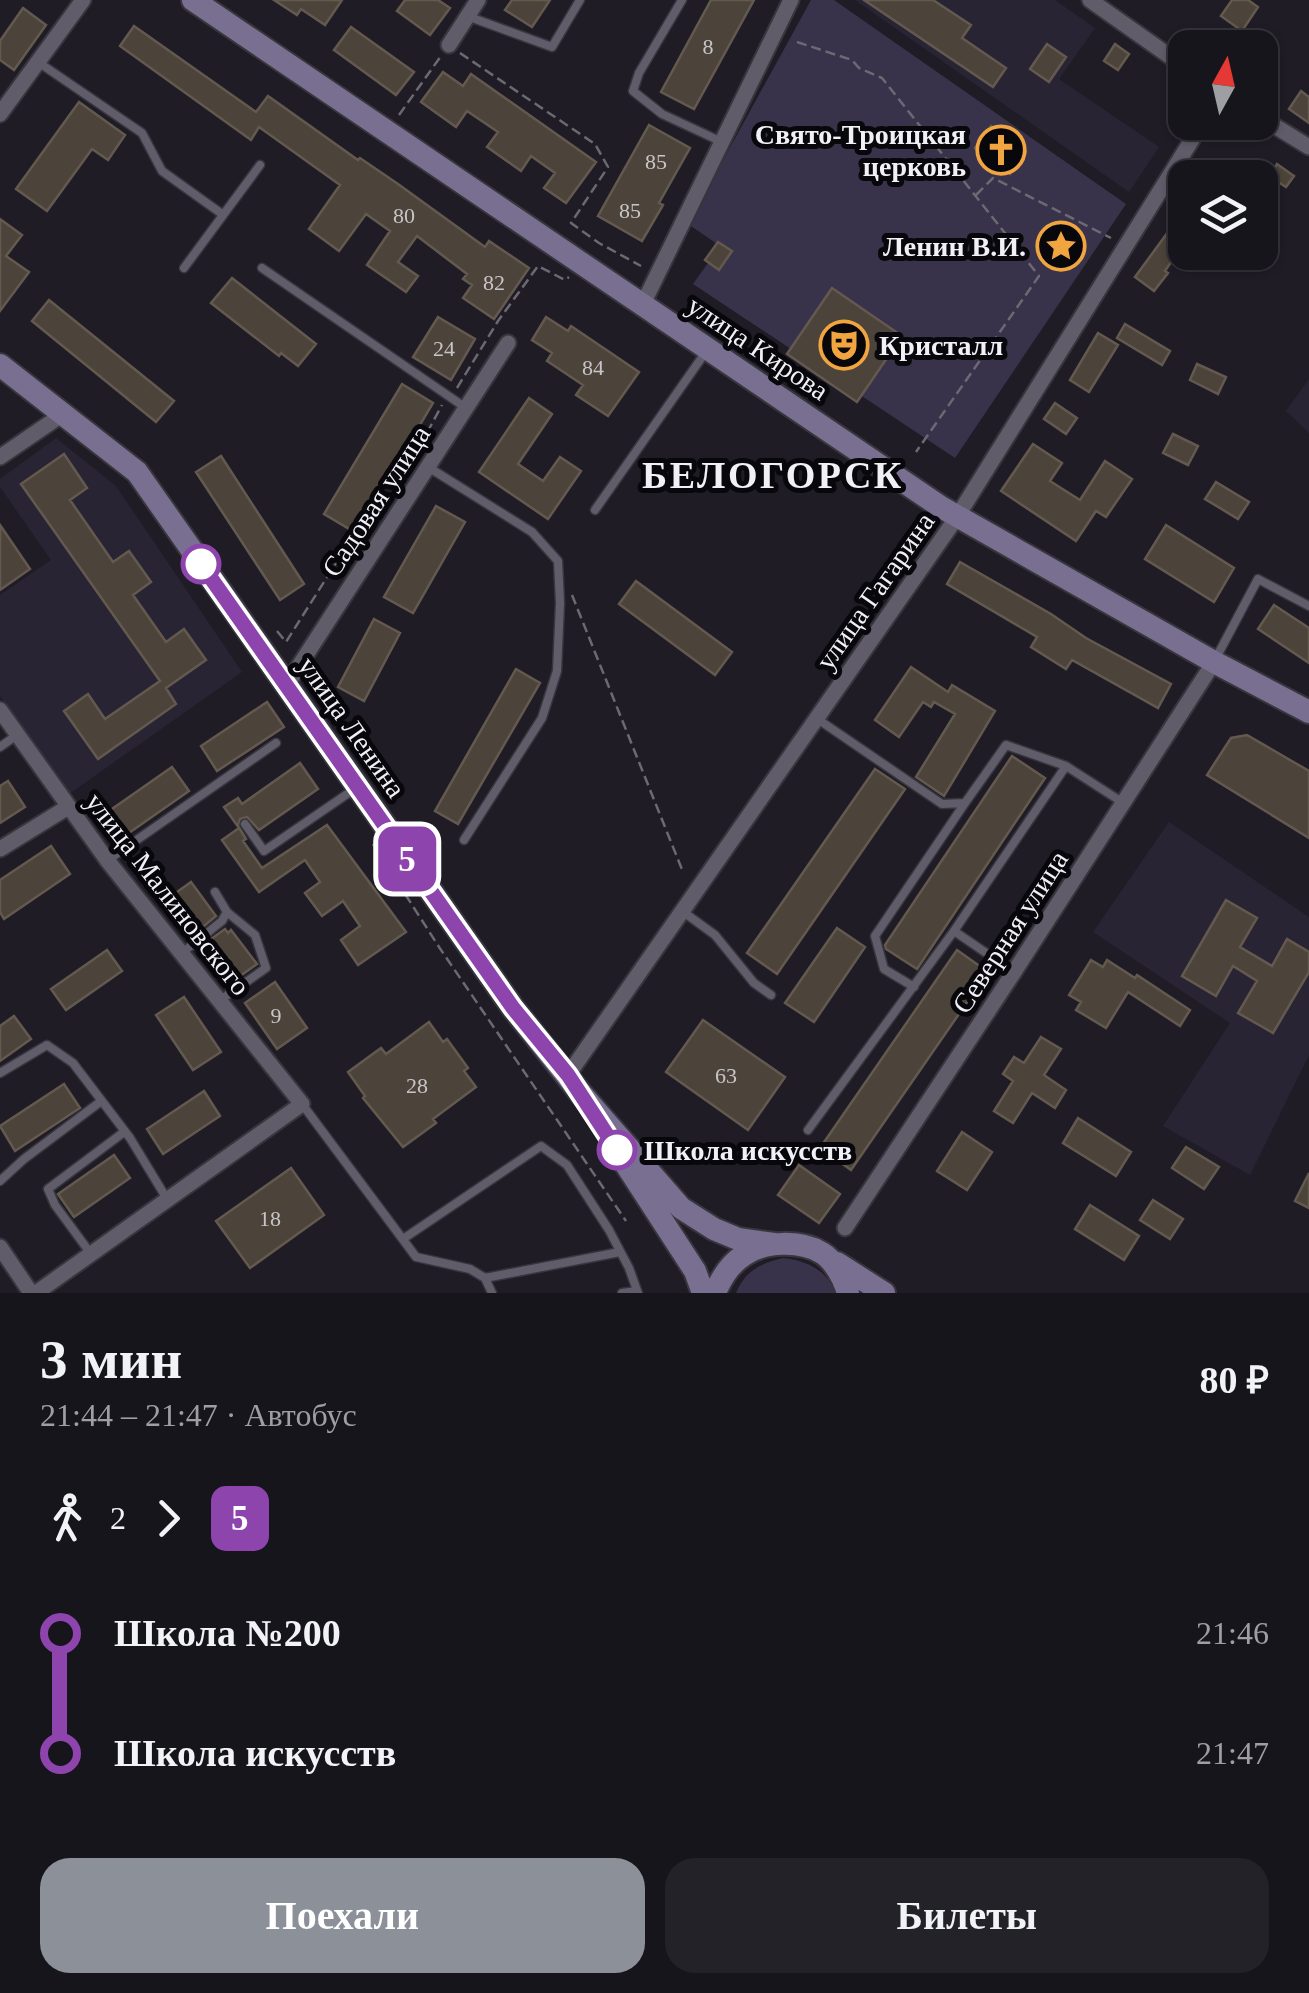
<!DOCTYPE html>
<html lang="ru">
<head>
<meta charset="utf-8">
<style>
	body { margin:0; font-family:Georgia,serif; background:#242229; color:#f1f3f6; height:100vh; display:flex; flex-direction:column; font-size:38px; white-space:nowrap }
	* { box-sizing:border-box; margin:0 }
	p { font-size:32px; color:#9e9fa3 }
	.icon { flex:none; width:55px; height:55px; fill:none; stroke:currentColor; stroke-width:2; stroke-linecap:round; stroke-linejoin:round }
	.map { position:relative; height:1293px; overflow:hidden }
	.sheet { display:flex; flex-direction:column; background:#17151c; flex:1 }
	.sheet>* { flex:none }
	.badge { padding:0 20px; border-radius:15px; font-size:35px; line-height:65px }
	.needle { width:65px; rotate:8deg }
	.tools { position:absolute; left:1168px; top:30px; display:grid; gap:20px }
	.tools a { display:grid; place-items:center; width:110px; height:110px; border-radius:20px; background:#17151c; box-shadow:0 2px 8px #0004,0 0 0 2px #36343b; font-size:50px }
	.map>.badge { position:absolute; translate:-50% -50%; box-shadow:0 0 0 5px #fff }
	.legs { display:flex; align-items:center; gap:15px; height:110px; padding:0 40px; font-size:32px }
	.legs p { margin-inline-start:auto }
	.overview { display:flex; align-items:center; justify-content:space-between; height:170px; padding:0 40px }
	h1 { font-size:55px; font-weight:700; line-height:75px }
	.primary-button { display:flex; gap:20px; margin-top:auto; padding:20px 40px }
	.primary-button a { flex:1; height:115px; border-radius:30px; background:#8c9099; color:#fff; font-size:40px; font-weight:700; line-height:115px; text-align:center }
	.primary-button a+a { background:#242229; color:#f1f3f6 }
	ul { padding:0 40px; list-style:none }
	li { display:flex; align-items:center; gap:35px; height:120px; font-size:38px }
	li i { display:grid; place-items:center; width:15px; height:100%; margin:0 12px; background:currentColor }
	li i::after { content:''; width:25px; height:25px; margin:-12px; border:8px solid; border-radius:50%; background:#17151c }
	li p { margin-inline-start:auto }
	li:first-child i { background:linear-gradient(#0000 50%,currentColor 0) }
	li:last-child i { background:linear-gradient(currentColor 50%,#0000 0) }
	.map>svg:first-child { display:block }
</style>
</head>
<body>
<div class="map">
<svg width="1309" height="1293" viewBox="0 0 1309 1293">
	<rect width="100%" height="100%" fill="#1f1c26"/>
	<path fill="#292434" d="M855 0H1055L1095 28 1059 79 1159 147 1129 192Z
		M1309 379V433L1286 411Z
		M56 438 116 486 242 672 69 794 0 696V595L51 560 0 487V479Z
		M1169 822 1309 917V1055L1250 1175 1163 1126 1230 1023 1093 932Z"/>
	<path fill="#39324b" d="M811 0H834L1126 204 955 458 693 284 720 246 688 224Z
		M783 1258C809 1261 825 1270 837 1293H736C745 1271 761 1263 783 1258Z"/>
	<path fill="#4c443a" stroke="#63594f" stroke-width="2.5" d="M274 0H342L325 25 301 9 297 15Z
		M405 0H438L450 8 430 35 397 11Z
		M512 0H550L532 27 505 10Z
		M711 0H754L694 109 661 92Z
		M864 0H933L971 25 962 38 1006 68 993 87Z
		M1232 0H1248L1258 7 1242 31 1221 16Z
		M23 8 46 25 14 70 0 60V41Z
		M134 26 256 112 268 96 358 160 360 158 398 184 485 247 489 241 529 268 494 319 463 298 472 285 463 279 467 274 417 236 398 262 418 276 406 292 367 265 390 231 366 214 339 251 309 229 340 185 259 127 251 140 120 46Z
		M351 27 414 72 396 95 334 50Z
		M1047 44 1066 57 1049 82 1030 69Z
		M1115 44 1129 54 1118 70 1104 61Z
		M443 72 463 86 471 74 596 162 566 203 544 188 555 173 531 156 521 171 487 147 498 132 467 111 456 127 421 102Z
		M1301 91 1309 97V123L1289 109Z
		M79 102 125 135 108 160 92 149 47 211 16 189Z
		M649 125 690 148 659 203 663 205 642 241 598 216Z
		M991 126 1026 152 1010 174 975 148Z
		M1277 164 1294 176 1286 187 1269 176Z
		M0 219 22 235 6 256 29 272 0 311Z
		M1168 232 1184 243 1165 271 1168 273 1154 291 1135 277Z
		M718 242 732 251 719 270 705 260Z
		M232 278 316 344 298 366 281 353 279 356 211 303Z
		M832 288 902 336 857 402 787 354Z
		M49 300 174 401 156 422 32 321Z
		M438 317 475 339 451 380 413 357Z
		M546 317 568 331 571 326 639 372 608 416 576 395 583 385 547 361 552 353 532 340Z
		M1125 324 1170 351 1162 365 1117 338Z
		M1098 333 1118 345 1089 392 1070 380Z
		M1197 364 1226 377 1218 394 1190 380Z
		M402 384 433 403 356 533 324 514Z
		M529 398 552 414 518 464 543 481 560 457 581 471 548 519 479 472Z
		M1055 403 1077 418 1066 434 1044 419Z
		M1173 434 1198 446 1188 465 1163 453Z
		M1033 444 1062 463 1050 481 1080 500 1105 461 1132 479 1106 517 1096 511 1076 541 1001 491Z
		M64 454 87 488 70 500 113 562 129 551 151 582 133 595 166 642 184 629 206 660 166 688 176 704 98 759 64 711 88 694 105 719 160 681 21 484Z
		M221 456 304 584 280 600 196 472Z
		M1216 482 1249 502 1238 519 1205 499Z
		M436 506 465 522 413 613 384 597Z
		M0 525 30 569 0 590Z
		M1166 525 1234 568 1214 602 1145 559Z
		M960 562 1051 614 1086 638 1171 684 1158 708 1072 660 1066 669 1031 647 1037 637 947 584Z
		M636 581 732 652 715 675 619 604Z
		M1274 605 1309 628V663L1258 629Z
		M374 619 400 633 364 701 338 687Z
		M911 667 948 692 952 685 995 711 944 796 916 777 955 714 934 702 931 707 923 702 899 737 875 720Z
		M516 669 540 683 458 824 435 811Z
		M267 702 284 727 217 771 201 746Z
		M1247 735 1309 771V838L1207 775 1231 738Z
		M1012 756 1045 778 917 969 886 949 885 945Z
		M300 763 318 789 259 830 247 817 240 819 238 826 246 839 243 841 262 868 327 825 406 932 358 965 341 940 360 926 343 901 322 916 305 893 320 882 305 860 259 892 222 840 239 828 224 807 238 798 242 804Z
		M172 767 189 791 126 835 109 811Z
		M875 769 905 789 777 974 747 953Z
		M8 781 25 807 0 823V786Z
		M51 846 70 874 4 919 0 912V880Z
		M191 882 216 916 198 931H194L170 897Z
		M1226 900 1257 918 1240 947 1272 966 1287 939 1309 952V972L1273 1033 1238 1013 1257 981 1233 966 1216 996 1182 976Z
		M837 928 865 947 814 1022 785 1003Z
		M225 929 228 933 231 930 257 964 236 979 207 942Z
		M107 950 122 971 66 1010 51 989Z
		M957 950 988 972 851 1170 820 1148Z
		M1091 960 1103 967 1107 960 1135 978 1137 975 1190 1010 1180 1026 1128 992 1106 1028 1076 1010 1081 1002 1069 995Z
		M275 982 307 1028 277 1049 245 1003Z
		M184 997 221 1052 193 1070 156 1015Z
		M14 1016 31 1039 0 1061V1026Z
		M703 1020 785 1077 748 1130 666 1072Z
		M429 1022 443 1042 447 1039 468 1068 464 1071 476 1087 433 1119 436 1123 403 1147 363 1098 365 1096 348 1072 381 1048 386 1054Z
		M1041 1037 1061 1049 1044 1075 1066 1090 1055 1108 1032 1093 1013 1123 994 1111 1013 1081 1003 1074 1014 1057 1024 1063Z
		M64 1084 80 1108 15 1151 0 1126Z
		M204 1091 220 1116 163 1154 147 1129Z
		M1078 1118 1131 1152 1116 1176 1063 1143Z
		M962 1132 992 1152 967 1190 937 1171Z
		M1186 1147 1219 1167 1204 1189 1172 1168Z
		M114 1155 130 1178 74 1217 58 1194Z
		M799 1165 840 1194 819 1223 778 1195Z
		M291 1168 324 1215 250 1268 216 1221Z
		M1309 1173V1208L1295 1201Z
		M1153 1200 1183 1219 1170 1239 1140 1220Z
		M1090 1205 1139 1236 1124 1260 1075 1229Z"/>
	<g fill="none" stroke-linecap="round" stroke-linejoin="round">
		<g stroke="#37363d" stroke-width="11">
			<path id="lane" d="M682 0 639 73 633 91 662 114 722 142
				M467 16 552 47 580 0
				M38 62 142 133 162 171 222 214
				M184 268 260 165
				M262 268 466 408
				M428 467 532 532 558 561 560 603 557 671 542 718 464 840
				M595 510 705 353
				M1216 658 1258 579 1309 606
				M816 718 942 804 965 803 1006 745 1066 766 1122 802
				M0 747 17 735
				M245 824 264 851 353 790
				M108 860 276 743
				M682 911 715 935 754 983 771 995
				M954 931 1066 766
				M182 953 222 921 227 912 215 892
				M914 987 884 969 875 936 965 803
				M219 1001 266 968 255 935 227 912
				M0 1073 47 1045 73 1063 130 1138 167 1199
				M302 1104 416 1257 470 1269 485 1278 492 1293
				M808 1130 954 931 1014 972
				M0 1181 24 1159 100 1102
				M403 1239 541 1146 567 1165 609 1230 629 1268 638 1293
				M91 1254 55 1205 48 1189 124 1132
				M485 1278 620 1252
				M622 1293 637 1291"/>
		</g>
		<g stroke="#37363d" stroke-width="19">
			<path id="street" d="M1090 0 1185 67
				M449 45 478 0
				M0 114 83 0
				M1260 117 1309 147
				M642 306 791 0
				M0 457 63 414
				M286 686 508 343
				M0 710 107 860 302 1104 36 1293
				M0 849 68 807
				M568 1075 957 517 1203 122
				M845 1228 1014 972 1214 662
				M0 1247 31 1293"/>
		</g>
		<g stroke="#37363d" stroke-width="26">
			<path id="secondary" d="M193 0 941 507 1214 662 1309 712
				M0 365 137 472 513 1008 578 1090 681 1208 714 1229 738 1239 774 1244
				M623 1160 695 1271 703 1293
				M837 1263 884 1293
				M715 1293C721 1278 730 1264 744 1255 764 1241 801 1240 822 1253 834 1260 844 1279 848 1293"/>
		</g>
		<path stroke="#6b6972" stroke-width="2.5" stroke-dasharray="10 5" stroke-linecap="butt" d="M797 42 852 60 859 68 882 78 1039 276 916 452
			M460 53 595 144 608 167 571 223 599 243 641 266
			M399 115 441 56
			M976 195 993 178 1111 238
			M457 388 498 321 538 266 565 280 569 277
			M430 433 429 429 442 405
			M572 595 683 872
			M277 631 286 642 343 552 354 547 357 548
			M373 844 439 947 626 1221"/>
		<use href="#lane" stroke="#605c69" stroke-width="8"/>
		<use href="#street" stroke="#605c69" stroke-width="15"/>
		<use href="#secondary" stroke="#796f90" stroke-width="22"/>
	</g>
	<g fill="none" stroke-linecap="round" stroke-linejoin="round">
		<g stroke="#fff" stroke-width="22">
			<path id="line-1" d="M201 564 513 1008 568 1075 617 1150"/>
		</g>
		<use href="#line-1" stroke="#8e44ad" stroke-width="15"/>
	</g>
	<defs>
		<g id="church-ring" transform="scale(2.5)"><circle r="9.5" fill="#08070c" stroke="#f1a540" stroke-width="1.5"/><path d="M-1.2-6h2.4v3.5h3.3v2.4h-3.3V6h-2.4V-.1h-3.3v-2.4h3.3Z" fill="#f1a540"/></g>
		<g id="sight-ring" transform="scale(2.5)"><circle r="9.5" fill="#08070c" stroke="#f1a540" stroke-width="1.5"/><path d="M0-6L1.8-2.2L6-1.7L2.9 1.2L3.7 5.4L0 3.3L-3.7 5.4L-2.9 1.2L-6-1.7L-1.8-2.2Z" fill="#f1a540"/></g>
		<g id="theatre-ring" transform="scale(2.5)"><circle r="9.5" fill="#08070c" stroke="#f1a540" stroke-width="1.5"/><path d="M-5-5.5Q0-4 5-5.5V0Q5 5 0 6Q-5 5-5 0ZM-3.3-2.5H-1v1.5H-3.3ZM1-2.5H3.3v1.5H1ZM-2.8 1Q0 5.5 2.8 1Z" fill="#f1a540"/></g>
	</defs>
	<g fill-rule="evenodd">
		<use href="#church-ring" x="1001" y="150"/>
		<use href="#sight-ring" x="1061" y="246"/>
		<use href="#theatre-ring" x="844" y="345"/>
	</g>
	<g fill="#fff" stroke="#8e44ad" stroke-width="5">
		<circle cx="201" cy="564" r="18"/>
		<circle cx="617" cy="1150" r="18"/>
	</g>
	<g text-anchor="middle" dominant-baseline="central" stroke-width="10" stroke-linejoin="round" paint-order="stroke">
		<g font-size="22" fill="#c8c5c8">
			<text x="708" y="46">8</text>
			<text x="656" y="161">85</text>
			<text x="630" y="210">85</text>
			<text x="404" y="215">80</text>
			<text x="494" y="282">82</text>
			<text x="444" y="348">24</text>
			<text x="593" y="367">84</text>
			<text x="276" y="1015">9</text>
			<text x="726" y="1075">63</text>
			<text x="417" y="1085">28</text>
			<text x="270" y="1218">18</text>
		</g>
		<g font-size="28" font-weight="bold" fill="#f1f0f7" stroke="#08070c" text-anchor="end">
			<text x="966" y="134">Свято-Троицкая<tspan x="966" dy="32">церковь</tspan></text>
			<text x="1026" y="246">Ленин В.И.</text>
			<text x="879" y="345" text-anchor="start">Кристалл</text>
		</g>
		<g font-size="28" fill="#f1f0f7" stroke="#08070c">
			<text transform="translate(758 348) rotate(34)">улица Кирова</text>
			<text transform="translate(376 501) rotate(-57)">Садовая улица</text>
			<text transform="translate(875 591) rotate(-55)">улица Гагарина</text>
			<text transform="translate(352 727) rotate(55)">улица Ленина</text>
			<text transform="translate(168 894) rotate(52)">улица Малиновского</text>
			<text transform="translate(1010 932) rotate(-57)">Северная улица</text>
		</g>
		<g font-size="28" font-weight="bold" fill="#f1f0f7" stroke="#08070c" text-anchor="start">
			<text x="644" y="1150">Школа искусств</text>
		</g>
		<g font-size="38" font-weight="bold" letter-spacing="2.5" fill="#f1f0f7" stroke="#08070c">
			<text x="773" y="475">БЕЛОГОРСК</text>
		</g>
	</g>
</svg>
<div class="tools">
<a><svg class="needle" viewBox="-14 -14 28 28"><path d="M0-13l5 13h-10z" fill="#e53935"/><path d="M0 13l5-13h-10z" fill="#9e9fa3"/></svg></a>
<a><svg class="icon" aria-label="layers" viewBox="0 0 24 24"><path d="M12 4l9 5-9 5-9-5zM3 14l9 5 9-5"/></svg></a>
</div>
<b class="badge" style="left:407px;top:859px;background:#8e44ad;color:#fff">5</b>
</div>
<section class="sheet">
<div class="overview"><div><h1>3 мин</h1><p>21:44 – 21:47 · Автобус</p></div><b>80 ₽</b></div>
<div class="legs"><svg class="icon" aria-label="walk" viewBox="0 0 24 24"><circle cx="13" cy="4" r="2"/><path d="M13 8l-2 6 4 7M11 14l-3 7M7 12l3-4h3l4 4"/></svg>2<svg class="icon" aria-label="forward" viewBox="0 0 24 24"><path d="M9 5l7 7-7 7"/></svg><b class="badge" style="background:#8e44ad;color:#fff">5</b></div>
<ul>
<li><i style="color:#8e44ad"></i><b>Школа №200</b><p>21:46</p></li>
<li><i style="color:#8e44ad"></i><b>Школа искусств</b><p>21:47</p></li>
</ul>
<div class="primary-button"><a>Поехали</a><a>Билеты</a></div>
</section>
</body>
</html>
